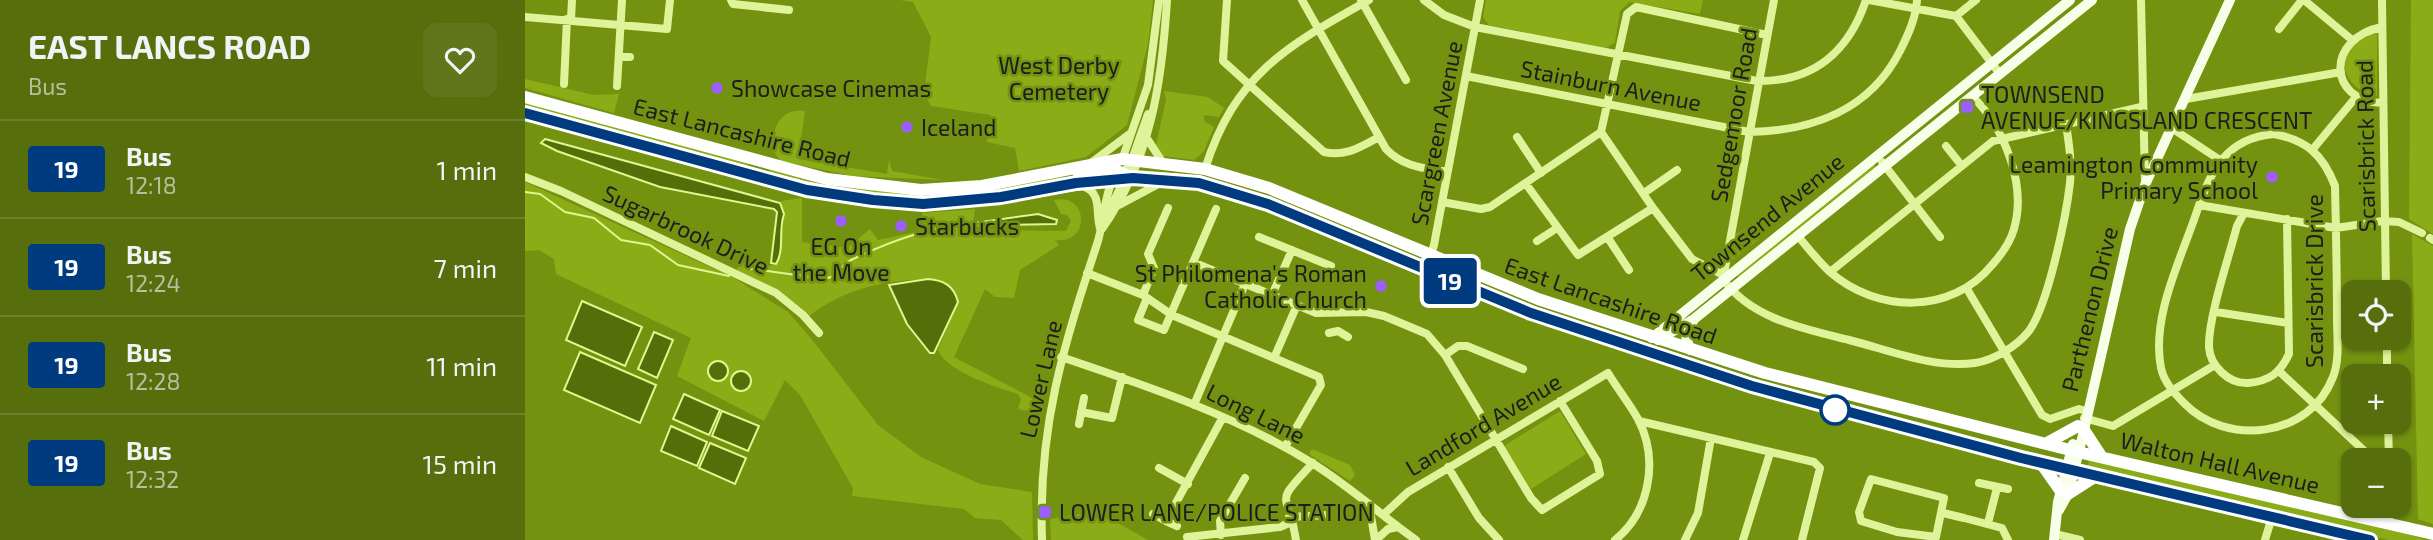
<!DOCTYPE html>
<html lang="en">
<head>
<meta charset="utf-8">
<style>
	body { margin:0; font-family:"Exo 2",sans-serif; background:#5f761a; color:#f1f3f6; height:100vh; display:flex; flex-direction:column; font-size:26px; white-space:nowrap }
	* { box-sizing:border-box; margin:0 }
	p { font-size:23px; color:#b6c09d }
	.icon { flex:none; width:38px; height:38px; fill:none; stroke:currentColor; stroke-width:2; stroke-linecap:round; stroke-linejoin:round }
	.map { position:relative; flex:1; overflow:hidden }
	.side { display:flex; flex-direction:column; background:#566e0c; width:525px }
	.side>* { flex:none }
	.badge { padding:0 14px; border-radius:5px; font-size:24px; line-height:46px }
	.controls { position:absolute; left:1816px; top:280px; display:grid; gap:14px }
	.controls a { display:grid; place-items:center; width:70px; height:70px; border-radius:14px; background:#566e0c; box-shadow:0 2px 5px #0004; font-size:35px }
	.map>.badge { position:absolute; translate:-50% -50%; box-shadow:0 0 0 4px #fff }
	.round { display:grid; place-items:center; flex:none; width:74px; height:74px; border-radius:14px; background:#5f761a }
	.headline { display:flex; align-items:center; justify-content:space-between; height:119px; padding:0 28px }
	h1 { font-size:33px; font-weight:700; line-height:52px }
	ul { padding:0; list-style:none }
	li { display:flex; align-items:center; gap:21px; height:98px; padding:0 28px; border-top:2px solid #6c812d }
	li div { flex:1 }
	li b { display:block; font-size:26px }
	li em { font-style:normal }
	li .badge { min-width:77px; font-weight:700; text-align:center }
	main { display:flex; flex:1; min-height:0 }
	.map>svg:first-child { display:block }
</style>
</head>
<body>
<main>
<section class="side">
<div class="headline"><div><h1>EAST LANCS ROAD</h1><p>Bus</p></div><a class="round"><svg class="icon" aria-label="heart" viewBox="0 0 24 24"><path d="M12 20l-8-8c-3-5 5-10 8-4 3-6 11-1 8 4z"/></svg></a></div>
<ul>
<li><span class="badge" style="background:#003b80;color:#fff">19</span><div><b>Bus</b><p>12:18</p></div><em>1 min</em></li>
<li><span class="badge" style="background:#003b80;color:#fff">19</span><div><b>Bus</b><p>12:24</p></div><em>7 min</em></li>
<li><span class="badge" style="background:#003b80;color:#fff">19</span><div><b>Bus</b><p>12:28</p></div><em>11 min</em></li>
<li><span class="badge" style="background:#003b80;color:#fff">19</span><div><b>Bus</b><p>12:32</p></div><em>15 min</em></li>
</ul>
</section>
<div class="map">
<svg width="1908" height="540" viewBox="0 0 1908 540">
	<rect width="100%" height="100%" fill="#729210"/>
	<path fill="#8aad17" d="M375 0H628L623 44 602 125 561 157 494 171 490 148 462 142 466 115 406 106 399 93 406 37 388 2Z
		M961 0H1178L1175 14 1104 2 1095 11 1090 42 1081 48 964 25 958 17Z
		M1886 0H1908V234L1884 219Z
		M1844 33H1852V96C1828 91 1812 72 1824 48Z
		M0 79 69 95 94 94 89 113 0 88Z
		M639 91 683 97 699 108 694 117 679 115V121L689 127 679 151 669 160 638 156 631 145 641 100Z
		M0 101 225 163 217 168 0 105Z
		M280 111 273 159 362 174 364 160 367 171 418 180 328 176 255 161 247 148C248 127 255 108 280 111Z
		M1348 163 1352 168 1214 278 1210 273Z
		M245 169 329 188 536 177 542 181 425 199 335 196 244 173Z
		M0 182 209 278 263 312 289 342 353 425 396 457 455 484 507 492 508 540H498L476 520 450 518 439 509 327 496 328 488 275 395 260 380 239 421 152 376 166 338 31 274 29 259 14 250 0 251Z
		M277 198V242L322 248 345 229 353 240 391 232 396 229 397 213 450 209 447 230 541 231 546 221 542 215 536 214 529 200C564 192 566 245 530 240L534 245 495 270 489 298 470 297 460 289 429 357 519 404 517 414 493 409 496 399 493 394C471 387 422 372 413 350L433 302 415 280C370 277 318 288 283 317L211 270 216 263 244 266 251 264C258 253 259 211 256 201Z
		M1220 229 1234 239 1206 261 1209 235Z
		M1887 234 1908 246V524L1893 519Z
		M1035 411 1061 454 1006 489 979 446Z
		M787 449 825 465 830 475 825 481 784 454Z
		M1565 458 1859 527 1902 540H1863L1607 480 1562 467Z
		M572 511 623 540H526L525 519Z"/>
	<path fill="#546e09" stroke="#e0f78d" stroke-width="2" d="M20 139 255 203 259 214C253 231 260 249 251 264L246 263 252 212 249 209 135 187 32 151 16 143Z
		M513 214 532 220 531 224 428 226Z
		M403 279C419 280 429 286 433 302L409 353H405L382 324 364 285Z
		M57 301 117 327 100 366 41 340Z
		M129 332 148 340 132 378 113 369Z
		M55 352 131 385 115 423 39 390Z
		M183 371a10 10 0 1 1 20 0a10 10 0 1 1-20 0Z
		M206 381a10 10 0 1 1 20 0a10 10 0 1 1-20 0Z
		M159 394 195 410 184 435 148 419Z
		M197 411 234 426 223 451 187 436Z
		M146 426 182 442 172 466 136 451Z
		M185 443 221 458 210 484 174 468Z"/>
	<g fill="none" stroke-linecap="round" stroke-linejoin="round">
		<path stroke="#e0f78d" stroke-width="2" d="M0 192 15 194 40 212 69 218 96 240 125 245 153 265 204 276
			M220 268 300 279C316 275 314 266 326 260 359 244 401 228 438 225"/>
		<path stroke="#dff39b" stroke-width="8" d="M206 0 208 4 264 10
			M702 0 698 61 799 152C821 157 835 147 854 137
			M777 0 861 149C878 167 899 168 922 172
			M836 0 881 80
			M899 0 919 15 950 27 1232 81C1289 82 1324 51 1341 0
			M1249 0 1198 279C1226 319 1280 329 1324 340 1364 350 1409 369 1450 363 1469 360 1491 347 1504 331 1523 305 1541 217 1545 183 1547 163 1544 144 1541 124
			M1344 0 1431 16 1475 74
			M1616 0 1620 182
			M1779 0 1826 39
			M1857 0 1861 292
			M1431 16 1451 0
			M0 17 142 29 145 0
			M46 19 47 0
			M1754 29 1777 0
			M94 57H105
			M941 76 1224 132C1287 131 1345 110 1375 51 1383 35 1391 18 1392 0
			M39 84 42 19
			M92 86 97 0
			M1661 99 1816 72
			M1857 103C1802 101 1801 38 1857 27
			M1648 129 1695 160
			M1076 132 1102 14 1111 7 1242 35
			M1749 134C1782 140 1798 155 1810 186 1811 230 1812 275 1812 319 1812 336 1815 360 1808 377 1785 438 1701 447 1659 403 1649 393 1639 382 1636 368 1626 318 1655 261 1671 214 1685 172 1700 138 1749 134Z
			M992 137 1016 173
			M623 140 638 163
			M1421 146 1437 166
			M1788 149 1831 97
			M597 160 623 85 634 0
			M1357 162 1415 237
			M566 163 606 133
			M680 169C710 74 762 46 844 0
			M596 174 605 165 623 114
			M0 177 36 191 251 293 278 315 294 333
			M558 186C578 194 570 211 575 228
			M1119 193 1152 170
			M917 202 956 209 965 207 1076 132 1128 208 1053 255 1001 184
			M594 205 641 180
			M1674 205 1811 228 1858 221 1874 222 1897 233
			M1128 208 1167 259 1198 275
			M583 213 600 178
			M1719 213 1712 226C1704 257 1683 318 1684 347 1685 366 1704 384 1723 383 1745 381 1755 373 1764 354L1762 219
			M577 229C626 159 637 83 642 0
			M1273 236C1283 248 1293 261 1305 272 1352 313 1426 315 1467 265 1476 255 1485 243 1489 229 1502 184 1479 128 1448 97
			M734 237 806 266
			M1083 238 1104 270
			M1905 238 1908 240
			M1012 241 1032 228
			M670 263 791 313 841 312 859 316 902 334 920 355 1006 498 1017 510 1075 474 1072 461 1035 401
			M901 271 909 245 955 0
			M1305 272 1468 141 1616 107
			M562 273 618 295 647 315 794 377 796 385 760 447
			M1442 289 1517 415 1525 419 1554 409 1561 411
			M618 295 629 268 623 254 643 208
			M747 295 767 250
			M622 298 613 320 639 330 691 209
			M1691 312 1763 323
			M804 333 813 331 823 337
			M1862 338V376
			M920 355 933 346H942L998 369
			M536 357C622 386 709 415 787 463 824 486 856 515 891 540
			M749 358 772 305
			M1755 372 1849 460
			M669 405 720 284
			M556 412 587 418 597 377
			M1559 418 1588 426 1690 365
			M1114 421 1289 462 1295 468 1277 540
			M1863 422 1864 460
			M554 424 559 398
			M923 467 954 518 974 540
			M634 468 663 484
			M1346 479 1419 498 1411 537 1372 532 1336 521 1334 512Z
			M1454 483 1483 489
			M844 504 850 540
			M1418 513 1439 518
			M628 514 641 521
			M858 515 883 492 1083 373C1092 388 1104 403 1113 419 1134 459 1125 512 1090 540
			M764 517 803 515
			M1443 519 1477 528 1483 540
			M1463 523 1472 488
			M1864 523 1865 506
			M652 526 641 521 698 417
			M1530 534 1555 540
			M696 535 695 521 720 478
			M662 537 755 527 766 522
			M517 540C513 426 538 348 573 241 579 220 579 198 588 178
			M771 540C764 490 746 507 788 463
			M851 540 863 529 873 527
			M1160 540 1173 513 1186 438
			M1218 540 1245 453
			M1740 540 1747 517"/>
		<path stroke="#f8ffe8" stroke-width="10" d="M1127 338 1545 0
			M1133 340 1169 319 1567 0
			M1165 350 1161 336 1169 319
			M1534 510 1543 494 1557 439 1605 229 1620 185 1705 0
			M1529 540 1533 502 1548 444"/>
		<path stroke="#fff" stroke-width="12" d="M0 97 302 179 396 190 457 186 597 159 680 169 744 188 1013 299 1240 373 1553 452 1908 534
			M0 113C65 131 130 148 195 165 261 183 324 201 393 203 489 207 582 163 679 184 747 199 812 234 876 261 950 292 1025 319 1101 345 1345 426 1595 479 1845 540
			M554 174 592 171 604 176
			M1559 430 1576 456
			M1522 443 1553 426
			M1516 463 1535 490
			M1543 494 1571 476"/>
	</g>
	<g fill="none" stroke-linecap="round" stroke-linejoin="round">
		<g stroke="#fff" stroke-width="16">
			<path id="line" d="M0 113 282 190 348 200 398 204 476 197 551 183 608 178 674 183 743 204 1006 313 1227 386 1496 458 1845 540"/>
		</g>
		<use href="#line" stroke="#003b80" stroke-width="10"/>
	</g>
	<g fill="#9d5eff" stroke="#729210" stroke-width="2.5">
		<circle cx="192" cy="88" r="7"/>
		<rect x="1435" y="100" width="14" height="14" rx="3.5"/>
		<circle cx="382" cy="127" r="7"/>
		<circle cx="1747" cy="177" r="7"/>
		<circle cx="316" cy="221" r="7"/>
		<circle cx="376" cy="226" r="7"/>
		<circle cx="856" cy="286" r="7"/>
		<rect x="513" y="505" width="14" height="14" rx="3.5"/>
	</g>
	<circle fill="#fff" stroke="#003b80" stroke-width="3.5" cx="1310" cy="410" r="14"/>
	<g text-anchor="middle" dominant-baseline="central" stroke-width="5" stroke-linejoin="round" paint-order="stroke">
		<g font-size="23" fill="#1c1d1a" stroke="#729210">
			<text x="534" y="65">West Derby<tspan x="534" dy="26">Cemetery</tspan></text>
		</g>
		<g font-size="23" fill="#1d1d1d" stroke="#729210">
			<text transform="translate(1086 85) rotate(11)">Stainburn Avenue</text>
			<text transform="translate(1208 115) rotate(-80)">Sedgemoor Road</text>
			<text transform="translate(217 132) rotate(14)">East Lancashire Road</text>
			<text transform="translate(911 133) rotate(-79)">Scargreen Avenue</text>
			<text transform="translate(1840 146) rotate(-91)">Scarisbrick Road</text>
			<text transform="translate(1242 217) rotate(-39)">Townsend Avenue</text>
			<text transform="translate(161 229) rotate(25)">Sugarbrook Drive</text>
			<text transform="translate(1789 281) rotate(-90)">Scarisbrick Drive</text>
			<text transform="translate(1086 300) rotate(19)">East Lancashire Road</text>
			<text transform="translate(1564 309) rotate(-76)">Parthenon Drive</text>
			<text transform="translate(515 379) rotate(-77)">Lower Lane</text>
			<text transform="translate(731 413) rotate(26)">Long Lane</text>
			<text transform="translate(958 424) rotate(-31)">Landford Avenue</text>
			<text transform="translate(1695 462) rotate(13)">Walton Hall Avenue</text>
		</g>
		<g font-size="23" fill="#1d1d1d" stroke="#729210" text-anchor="start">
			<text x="206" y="88">Showcase Cinemas</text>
			<text x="1456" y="94">TOWNSEND<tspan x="1456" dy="26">AVENUE/KINGSLAND CRESCENT</tspan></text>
			<text x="396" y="127">Iceland</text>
			<text x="1733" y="164" text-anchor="end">Leamington Community<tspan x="1733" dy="26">Primary School</tspan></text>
			<text x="390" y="226">Starbucks</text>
			<text x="316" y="246" text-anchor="middle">EG On<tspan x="316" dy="26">the Move</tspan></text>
			<text x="842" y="273" text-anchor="end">St Philomena's Roman<tspan x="842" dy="26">Catholic Church</tspan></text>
			<text x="534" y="512">LOWER LANE/POLICE STATION</text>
		</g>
	</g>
</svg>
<div class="controls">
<a><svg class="icon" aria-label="locate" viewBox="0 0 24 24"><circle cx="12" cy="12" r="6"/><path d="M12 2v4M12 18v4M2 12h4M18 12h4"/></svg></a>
<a>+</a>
<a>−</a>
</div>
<b class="badge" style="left:925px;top:281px;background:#003b80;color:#fff">19</b>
</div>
</main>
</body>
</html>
